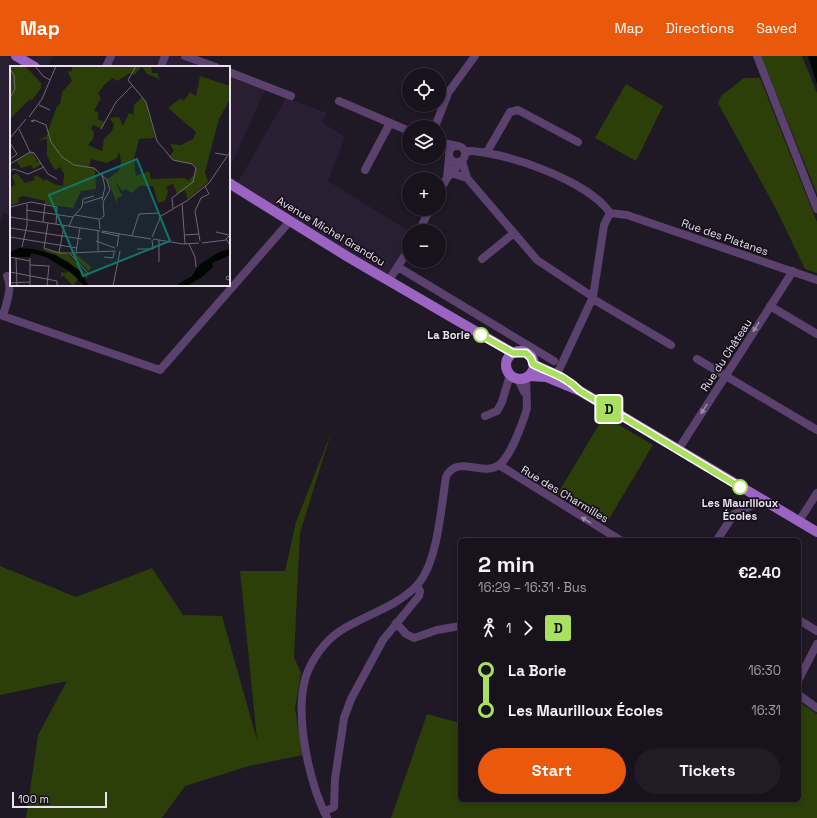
<!DOCTYPE html>
<html lang="en">
<head>
<meta charset="utf-8">
<style>
	body { margin:0; font-family:"Space Grotesk",sans-serif; background:#201b25; color:#f1f3f6; height:100vh; display:flex; flex-direction:column; font-size:15px; white-space:nowrap }
	* { box-sizing:border-box; margin:0 }
	p { font-size:13px; color:#9e9ea3 }
	.icon { flex:none; width:22px; height:22px; fill:none; stroke:currentColor; stroke-width:2; stroke-linecap:round; stroke-linejoin:round }
	.map { position:relative; flex:1; overflow:hidden }
	.details { position:absolute; left:458px; top:482px; width:343px; height:264px; display:flex; flex-direction:column; background:#17121c; border-radius:6px; box-shadow:0 2px 6px #0003,0 0 0 1px #36323b }
	.details>* { flex:none }
	.badge { padding:0 8px; border-radius:3px; font-size:14px; line-height:26px }
	.fabs { position:absolute; left:402px; top:12px; display:grid; gap:8px }
	.fabs a { display:grid; place-items:center; width:44px; height:44px; border-radius:50%; background:#17121c; box-shadow:0 2px 6px #0003,0 0 0 1px #36323b; font-size:20px }
	.scale { position:absolute; left:12px; bottom:10px; width:95px; box-sizing:border-box; padding-left:4px; border:2px solid #e7e2eb; border-top:0; font-size:11px; line-height:14px; white-space:nowrap; color:#e7e2eb; -webkit-text-stroke:3px #160f1b; paint-order:stroke }
	.map>.badge { position:absolute; translate:-50% -50%; box-shadow:0 0 0 2px #fff }
	.legs { display:flex; align-items:center; gap:6px; height:44px; padding:0 20px; font-size:13px }
	.legs p { margin-inline-start:auto }
	.headline { display:flex; align-items:center; justify-content:space-between; height:68px; padding:0 20px }
	h1 { font-size:22px; font-weight:700; line-height:30px }
	.cta { display:flex; gap:8px; margin-top:auto; padding:8px 20px }
	.cta a { flex:1; height:46px; border-radius:24px; background:#ea580c; color:#fff; font-size:16px; font-weight:700; line-height:46px; text-align:center }
	.cta a+a { background:#201b25; color:#f1f3f6 }
	ul { padding:0 20px; list-style:none }
	li { display:flex; align-items:center; gap:14px; height:40px; font-size:15px }
	li i { display:grid; place-items:center; width:6px; height:100%; margin:0 5px; background:currentColor }
	li i::after { content:''; width:10px; height:10px; margin:-5px; border:3px solid; border-radius:50%; background:#17121c }
	li p { margin-inline-start:auto }
	li:first-child i { background:linear-gradient(#0000 50%,currentColor 0) }
	li:last-child i { background:linear-gradient(currentColor 50%,#0000 0) }
	header { display:flex; align-items:center; gap:24px; box-sizing:border-box; height:56px; padding:0 20px; background:#ea580c; color:#fff }
	header strong { font-size:19px }
	nav { display:flex; gap:22px; margin-inline-start:auto; font-size:14px }
	.map>svg:first-child { display:block }
</style>
</head>
<body>
<header>
<strong>Map</strong>
<nav><a>Map</a><a>Directions</a><a>Saved</a></nav>
</header>
<div class="map">
<svg width="817" height="762" viewBox="0 0 817 762">
	<rect width="100%" height="100%" fill="#1f1825"/>
	<path fill="#2a1f32" d="M0 0H53L48 11H11V160L4 157 0 164Z
		M106 0H177L206 11H102Z
		M229 20 265 34 229 114Z
		M286 42 327 57 322 66 345 81 328 125 409 175V185L382 228 229 134V119L238 126Z"/>
	<path fill="#2c3f08" d="M761 0H802L817 37V138Z
		M744 22H760L817 166V217L805 213 776 153 718 47 721 40Z
		M626 28 663 50 636 105 595 82Z
		M604 360 653 389 606 468 557 439Z
		M331 377 300 477 294 601 301 617 295 653 303 699 249 710 185 730 162 762H26L38 679 67 625 0 639V510L76 541 152 512 183 559 222 560 257 684 240 515H285L296 466Z
		M799 646 817 658V762H391L427 658 460 667V744H799Z"/>
	<path fill="#000600" d="M808 0H817V28Z"/>
	<g fill="none" stroke-linecap="round" stroke-linejoin="round">
		<path stroke="#5b416e" stroke-width="8" d="M185 0 216 11
			M757 0 817 153
			M106 11 111 0
			M161 11 165 0
			M229 16 291 40
			M339 45 409 75
			M435 71 448 37 475 0
			M439 86 457 90
			M449 98a8 8 0 1 1 16 0a8 8 0 1 1-16 0Z
			M465 95C502 94 589 125 610 157
			M487 96 510 56 518 54 578 86
			M449 101 447 122 461 106
			M365 114 390 67
			M451 117 467 122 462 105
			M467 122 537 204 593 241
			M439 136 447 122
			M610 157 627 159 817 224
			M419 175 430 153
			M482 203 514 177
			M398 211 529 290 526 297
			M7 220C13 231 6 248 3 260L160 314 290 165
			M389 224 409 193
			M593 243 671 289
			M770 250 817 278
			M529 290 554 305
			M697 303 817 374
			M552 319 557 318 593 241 604 169 610 157
			M518 323 524 336
			M485 360 497 355 502 346 510 319
			M678 394 793 215
			M499 409 620 484
			M799 465 817 437
			M717 484 734 458 763 444
			M799 564 817 575
			M396 567 406 578 414 582 437 574 460 570
			M799 623 817 588
			M799 639 817 652
			M324 756 334 751 335 723 344 662 351 643 383 584 419 540 420 535 417 529
			M327 762C309 726 294 659 306 620 312 603 325 585 340 575 364 559 398 551 418 528 438 505 441 451 446 421 457 398 483 421 499 409 511 400 520 373 525 359L527 352 526 321"/>
		<path stroke="#9c64c2" stroke-width="10" d="M16 0 35 11
			M229 127 348 201 513 297
			M506 309a14 14 0 1 1 28 0a14 14 0 1 1-28 0Z
			M533 308 561 321
			M529 320 546 321 580 335 817 476"/>
	</g>
	<defs><path id="oneway-solid" d="M-6-.8H1V-3.2L6.5 0L1 3.2V.8H-6Z"/></defs>
	<g fill="#9a89a6">
		<use href="#oneway-solid" transform="translate(756 271) rotate(122)"/>
		<use href="#oneway-solid" transform="translate(704 353) rotate(123)"/>
		<use href="#oneway-solid" transform="translate(586 464) rotate(-149)"/>
	</g>
	<g fill="none" stroke-linecap="round" stroke-linejoin="round">
		<g stroke="#fff" stroke-width="9">
			<path id="line-1" d="M481 279 513 297H526L531 302 533 308C552 318 564 319 580 335L740 431"/>
		</g>
		<use href="#line-1" stroke="#aae05f" stroke-width="6"/>
	</g>
	<g fill="#fff" stroke="#aae05f" stroke-width="2">
		<circle cx="481" cy="279" r="7"/>
		<circle cx="740" cy="431" r="7"/>
	</g>
	<g text-anchor="middle" dominant-baseline="central" stroke-width="3.5" stroke-linejoin="round" paint-order="stroke">
		<g font-size="11" fill="#e7e2eb" stroke="#160f1b">
			<text transform="translate(331 175) rotate(31)">Avenue Michel Grandou</text>
			<text transform="translate(725 181) rotate(19)">Rue des Platanes</text>
			<text transform="translate(726 299) rotate(-57)">Rue du Château</text>
			<text transform="translate(565 438) rotate(31)">Rue des Charmilles</text>
		</g>
		<g font-size="11" font-weight="bold" fill="#e7e2eb" stroke="#160f1b" text-anchor="end">
			<text x="470" y="279">La Borie</text>
			<text x="740" y="447" text-anchor="middle">Les Maurilloux<tspan x="740" dy="13">Écoles</tspan></text>
		</g>
	</g>
	<g transform="translate(10 10)">
		<rect width="220" height="220" fill="#1f1825"/>
		<path d="M0 0H15L31 17V22L22 34 20 33 0 53ZM63 0H141L142 7H147L150 13 137 8 132 1 124 9 120 7 107 15 103 12 96 17 88 27 91 32 84 45 88 46V53L94 56 91 62 83 59 81 64 84 65 83 73 78 79 92 85 94 73 102 65 104 59 100 52 109 51 113 60 119 47 123 49V53L124 39 132 31 136 37 145 72 129 73 124 93 126 110 139 105 141 113 175 112 178 115 185 108V99L165 95 159 90 164 85 160 78 171 79 183 73 186 66 158 42 171 32 174 35 180 26 186 30 190 10 220 20V33L209 53 195 106 198 116 178 133 175 124 167 128 163 118 156 121 158 125 155 135 148 137 143 120H129L122 127 116 123 112 125 105 115 112 130 107 132 108 149 107 137 97 113 109 105 111 95 109 86 107 92 97 97 81 93 79 101 85 103 86 123 71 125 63 142 35 138V135L13 130 8 132 9 137 0 139V122L5 118 2 110 7 107 15 117 25 114 23 111 27 109 34 115 36 113 44 118 53 120 54 108 50 101 45 104 37 90V73L27 74 36 71 47 40 50 38 52 26 62 15 57 4 61 6ZM20 86 23 87 27 96 30 95 32 98 23 103 21 99 11 102 6 94ZM34 183 58 188 79 210 76 212 59 196 33 184ZM65 187 81 201 79 205 61 188ZM56 203 54 209 58 205 68 213 63 220 54 210H51V206L54 207Z" fill="#2c3f08"/>
		<path d="M9 182 24 183 46 189 69 204 79 220H74L62 207 36 191 21 187 20 191H0V186ZM220 183V189L202 197 203 201 192 211 177 220H165L182 210 188 200 189 202V199L209 186Z" fill="#000600"/>
		<path fill="none" stroke="#6f6974" stroke-width="1" d="M25 0 33 10 40 14M126 0 118 14 136 36 147 75 163 94 182 98 186 102 183 116 162 132 163 142M0 3 4 9 5 23 0 32M29 39 40 44M19 51 32 33 46 0M24 54 21 55 23 56 24 54 36 59 41 76 52 91 64 99 84 102 97 114 100 124 93 136 94 150 89 154 90 163M9 63 20 86M91 63 106 36 123 19M0 72 16 53M0 77 7 88 0 93M20 86 24 87 38 108 47 113M205 87 217 89M0 98 20 86M0 105 4 103 18 108 34 101M92 134 95 121 92 108M74 137 93 131M172 137 175 178M0 141 21 136 47 141 46 158M16 144 63 151M65 149 89 153M0 151 90 165M33 156 35 138M38 157 34 182 49 187H60M59 160 63 151 72 141 73 133 84 130M0 162 72 173M92 165 141 173M91 166 108 170M206 166 219 169M175 169 189 168M220 169 216 173 220 179M122 170 129 148 149 147 150 152M0 171 67 182M142 171 151 150 178 134 199 117 220 86M143 173 173 178 189 177M86 175 105 182M190 175 185 145 191 132 199 128 195 120M192 177 216 174M179 178 185 191 186 201M12 181 17 159V138M107 181 109 168M127 183H143L142 174M88 185V164M66 186 70 162M49 187 54 160M60 187 106 185M60 188 79 208M0 191 20 195M94 191 103 192 104 186M6 192 7 220M20 192V220M149 196V174M20 199 38 200M0 206 47 215V220M217 210 220 211 219 214 216 213ZM0 217 20 216M37 220 39 199M103 220 110 185"/>
		<path fill="#0f766e" fill-opacity="0.15" stroke="#0f766e" stroke-width="2" d="M127 93 160 175 73 210 39 129Z"/>
		<rect width="220" height="220" fill="none" stroke="#e7e2eb" stroke-width="2"/>
	</g>
</svg>
<div class="fabs">
<a><svg class="icon" aria-label="locate" viewBox="0 0 24 24"><circle cx="12" cy="12" r="6"/><path d="M12 2v4M12 18v4M2 12h4M18 12h4"/></svg></a>
<a><svg class="icon" aria-label="layers" viewBox="0 0 24 24"><path d="M12 4l9 5-9 5-9-5zM3 14l9 5 9-5"/></svg></a>
<a>+</a>
<a>−</a>
</div>
<div class="scale">100 m</div>
<b class="badge" style="left:609px;top:353px;background:#aae05f;color:#111">D</b>
<section class="details">
<div class="headline"><div><h1>2 min</h1><p>16:29 – 16:31 · Bus</p></div><b>€2.40</b></div>
<div class="legs"><svg class="icon" aria-label="walk" viewBox="0 0 24 24"><circle cx="13" cy="4" r="2"/><path d="M13 8l-2 6 4 7M11 14l-3 7M7 12l3-4h3l4 4"/></svg>1<svg class="icon" aria-label="forward" viewBox="0 0 24 24"><path d="M9 5l7 7-7 7"/></svg><b class="badge" style="background:#aae05f;color:#111">D</b></div>
<ul>
<li><i style="color:#aae05f"></i><b>La Borie</b><p>16:30</p></li>
<li><i style="color:#aae05f"></i><b>Les Maurilloux Écoles</b><p>16:31</p></li>
</ul>
<div class="cta"><a>Start</a><a>Tickets</a></div>
</section>
</div>
</body>
</html>
